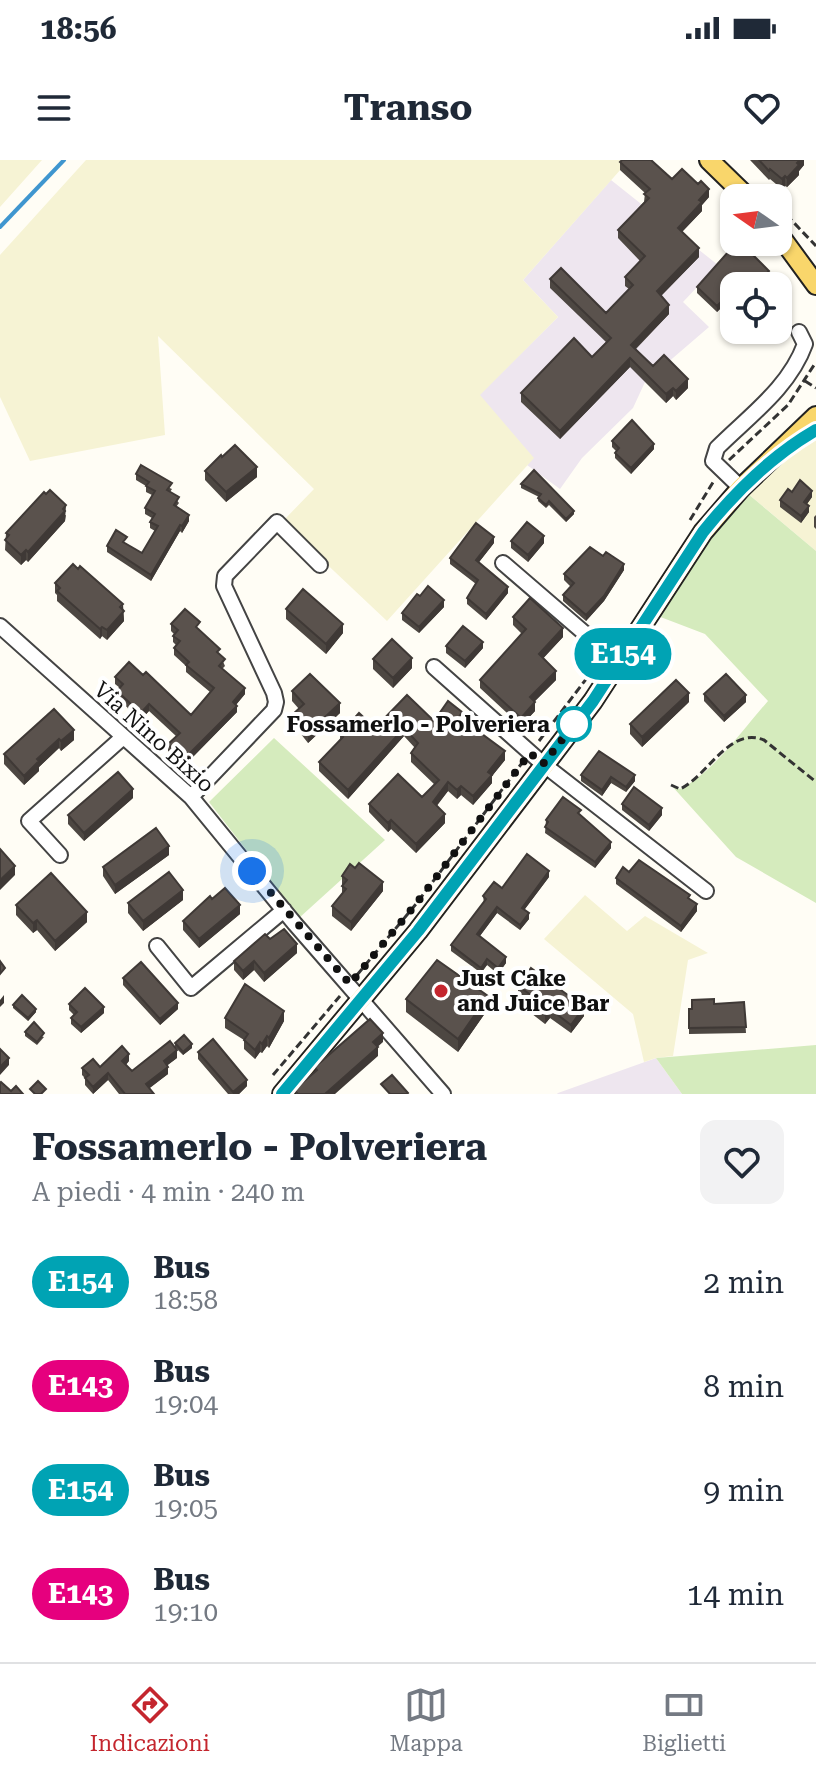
<!DOCTYPE html>
<html lang="it">
<head>
<meta charset="utf-8">
<style>
	body { margin:0; font-family:"Roboto Serif",serif; background:#f2f2f3; color:#1f2937; height:100vh; display:flex; flex-direction:column; font-size:30px; white-space:nowrap }
	* { box-sizing:border-box; margin:0 }
	p { font-size:26px; color:#747a83 }
	.icon { flex:none; width:44px; height:44px; fill:none; stroke:currentColor; stroke-width:2; stroke-linecap:round; stroke-linejoin:round }
	.map { position:relative; height:934px; overflow:hidden }
	.details { display:flex; flex-direction:column; background:#fff; flex:1 }
	.details>* { flex:none }
	.badge { padding:0 16px; border-radius:26px; font-size:28px; line-height:52px }
	.needle { width:52px; rotate:284deg }
	.controls { position:absolute; left:720px; top:24px; display:grid; gap:16px }
	.controls a { display:grid; place-items:center; width:72px; height:72px; border-radius:16px; background:#fff; box-shadow:0 2px 6px #0004; font-size:40px }
	.you { position:absolute; width:40px; height:40px; margin:-20px; border:6px solid #fff; border-radius:50%; background:#1a73e8; box-shadow:0 0 0 12px #1a73e833 }
	.map>.badge { position:absolute; translate:-50% -50%; box-shadow:0 0 0 4px #fff }
	.round { display:grid; place-items:center; flex:none; width:84px; height:84px; border-radius:16px; background:#f2f2f3 }
	.overview { display:flex; align-items:center; justify-content:space-between; height:136px; padding:0 32px }
	h1 { font-size:38px; font-weight:700; line-height:60px }
	ul { padding:0; list-style:none }
	li { display:flex; align-items:center; gap:24px; height:104px; padding:0 32px }
	li div { flex:1 }
	li b { display:block; font-size:30px }
	li em { font-style:normal }
	li .badge { min-width:88px; font-weight:700; text-align:center }
	.status { display:flex; justify-content:space-between; align-items:center; height:56px; padding:0 40px; background:#fff; direction:ltr }
	.status svg { height:22px; fill:currentColor }
	header { display:flex; justify-content:space-between; align-items:center; height:104px; padding:0 32px; background:#fff; font-size:36px; font-weight:700 }
	.tab-bar { display:flex; justify-content:space-around; align-items:center; height:112px; border-top:2px solid #e0e1e3; background:#fff; font-size:22px; color:#747a83 }
	.tab-bar a { display:grid; justify-items:center; gap:4px }
	.tab-bar .on { color:#c4262e }
	.map>svg:first-child { display:block }
</style>
</head>
<body>
<div class="status"><b>18:56</b><svg viewBox="0 0 49 12"><path d="M0 12V9h3v3zM5 12V6h3v6zM10 12V3h3v9zM15 12V0h3v12zM26 1h20v11H26zM47 4h2v5h-2z"/></svg></div>
<header><svg class="icon" aria-label="menu" viewBox="0 0 24 24"><path d="M4 6h16M4 12h16M4 18h16"/></svg>Transo<svg class="icon" aria-label="heart" viewBox="0 0 24 24"><path d="M12 20l-8-8c-3-5 5-10 8-4 3-6 11-1 8 4z"/></svg></header>
<div class="map">
<svg width="816" height="934" viewBox="0 0 816 934">
	<rect width="100%" height="100%" fill="#fffdf5"/>
	<path fill="#eee6ef" d="M611 20 718 105 683 142 709 167 645 222 633 248 582 298 560 329 527 305 533 298 479 235 558 157 523 120Z
		M656 898 682 934H557L558 933Z"/>
	<path fill="#f6f3d4" d="M0 0H42L0 47Z
		M86 0H629L523 120 558 157 480 235 534 298 387 461 282 362 314 329 158 176 165 275 30 301 0 237V95Z
		M816 280V391L746 332 779 304Z
		M585 735 627 771 645 756 708 793 688 800 673 896 656 898 644 902 633 854 544 779Z"/>
	<path fill="#d5ebbd" d="M741 328 816 391V743L736 697 671 625 680 629C713 613 744 568 768 541L705 474 650 453Z
		M274 578 385 680 299 758 209 642Z
		M816 885V934H682L656 898Z"/>
	<g fill="none" stroke-linecap="round" stroke-linejoin="round">
		<path stroke="#3f96cf" stroke-width="4" d="M0 67 64 0"/>
		<g stroke="#444" stroke-width="18">
			<path id="minor" d="M741 328 713 301 717 288C749 256 789 228 805 184L799 172
				M503 403 618 502
				M0 466 191 637 295 764 443 934
				M434 507 543 604 706 731
				M191 637 274 550 276 542 274 533 224 426 225 416 277 362 320 405
				M60 695 29 661 122 578
				M157 786 191 828 284 750"/>
		</g>
		<g stroke="#222" stroke-width="22">
			<path id="major" d="M709 0 748 38
				M778 73 816 125
				M282 934 418 771 593 541 703 372 741 328 816 256"/>
		</g>
		<path stroke="#333" stroke-width="3" stroke-dasharray="8 4" stroke-linecap="butt" d="M760 26 771 38
			M778 46 816 86
			M805 221 816 228
			M729 300 788 245 816 202
			M690 360 715 319
			M539 581 590 514
			M671 625 680 629C708 616 729 566 764 580L816 622
			M357 815 416 744 522 603
			M273 915 340 836"/>
		<use href="#minor" stroke="#fff" stroke-width="14"/>
		<use href="#major" stroke="#f9d66b" stroke-width="18"/>
	</g>
	<path fill="#4d4742" d="M750 0H804V5L799 11V15L787 27 785 26 782 29 770 19 769 20Z
		M620 2 672 19 709 37 702 45V51L682 72 699 97 661 136 669 154 636 189 653 206 688 228 676 240 673 236 666 243 630 207 560 279 521 242V233L592 197 606 182 550 128V119L606 153 629 129 625 126V117L640 101 618 78V70L644 42 645 33 620 10Z
		M760 89 754 96 769 117 761 126H746L744 124 742 126H734V135L717 152 697 133V127Z
		M612 281 654 289 631 314 615 298V293L616 291 612 287Z
		M205 311 257 317 226 342 205 320Z
		M136 314 172 329 170 332 179 343 176 347 189 361 182 373 180 371 151 421 107 392V386L127 383 126 384 142 393 155 371 150 368V362L152 358 145 354V348L152 335 146 332V326L136 320Z
		M521 324 574 351V354L566 362 549 345 546 348 538 341 539 337 521 328Z
		M792 332 812 337 807 344 809 352 801 363 780 347V340Z
		M66 355 65 361 28 402 26 400 21 405 5 390 6 373Z
		M816 355V369L814 367V357Z
		M511 381 544 383 528 402 511 388Z
		M494 383 479 402 508 433 486 460 467 444V438L476 424 450 404V398Z
		M624 410 604 441 586 461 563 441V435L571 427 564 420V414Z
		M55 423 123 450 124 461 107 480 102 476 100 479 57 441V435L55 433Z
		M420 436 444 447 419 473 402 460V453Z
		M286 449 343 473 326 494 286 459Z
		M513 457 563 477 543 498 556 520 535 541V551L521 566 480 528V520L522 474 513 465Z
		M171 464 200 469 199 470 220 495 225 506 222 509 245 534 236 545 237 552 183 607 168 591V584L176 576 149 551 138 563 129 555V549L117 538V531L120 528 115 524V517L191 555 210 532 186 512V506L174 495V488L176 485 173 482V476L174 474 171 471Z
		M446 486 483 488 465 508 446 493Z
		M373 499 412 508 393 528 373 509Z
		M292 531 340 553 308 583 293 564V554L299 549 292 541Z
		M704 534 746 542 724 562 704 541Z
		M689 542 642 587 630 574V564Z
		M54 549 74 580 61 591 59 588 39 607V611L24 625 4 604V594Z
		M462 559 505 600 492 616V623L473 645 461 635 457 639 448 631 436 646 445 663 416 693 391 669 388 672 369 652V644L422 637 435 625 411 602V593L415 588 404 576 348 639 319 611V602L340 580V574L434 561Z
		M599 591 635 621 626 632 611 623 602 636 581 621V615Z
		M133 638 84 681 68 664V655Z
		M622 644 662 655 649 671 622 650Z
		M581 656 611 688 595 708 545 673 546 660Z
		M169 695 115 734 103 716V707Z
		M629 712 690 739 697 751 681 772 616 724V718Z
		M342 716 383 731 351 771 332 756V746L342 734Z
		M549 717 524 750 529 759 520 770 497 753 479 777 506 803 498 814 487 805 481 813 451 791V785L484 743 483 736 502 728Z
		M212 739 240 754 199 788 183 770V761Z
		M183 740 143 771 128 753V743Z
		M16 745 87 762 55 791 37 770 33 773 16 755Z
		M270 779 297 793 264 822 254 810 243 820 234 810V801Z
		M123 818 178 849 160 865 123 825Z
		M518 826 584 856 571 873 550 858 545 864 527 850V841L518 834Z
		M406 839 488 849 458 892 406 852Z
		M744 842 746 873 689 874V849L714 844Z
		M69 844 104 853 81 873 71 864V858L74 855 69 850Z
		M13 845 36 852 28 861 13 848Z
		M225 858 284 861 269 888 267 886 262 893 260 892 255 899 244 889V880L225 868Z
		M25 872 44 877 37 885 25 876Z
		M175 883 192 888 183 895 175 887Z
		M198 892 247 926 239 934H228L198 899Z
		M177 898 167 905 168 914 149 928 154 934H119L108 920 93 934 85 925V918L82 915V908L100 907 129 901 126 905 132 911Z"/>
	<path fill="#3f3936" d="M800 0H804V5L799 11V15L787 27V18Z
		M785 16V26L782 29V19Z
		M709 29V37L702 45V51L678 76V68L699 40Z
		M760 83V89L751 99V93Z
		M699 88V97L657 140V131Z
		M769 111V117L761 126H755Z
		M744 118V124L742 126H736Z
		M734 129V135L717 152V146Z
		M669 145V154L631 193V185Z
		M630 198V207L560 279V271Z
		M688 219V228L676 240V231Z
		M673 228V236L666 243V234Z
		M654 284V289L631 314V308Z
		M257 307V317L226 342V332Z
		M812 331V337L804 348V342Z
		M66 345 65 361 28 402V392Z
		M809 346V352L801 363V356Z
		M574 351V354L566 362V359Z
		M189 355V361L182 373V366Z
		M180 365V371L151 421V415Z
		M544 376V383L528 402V395Z
		M494 377V383L476 406V400Z
		M26 390V400L21 405V395Z
		M624 404V410L604 441 586 461V455Z
		M508 427V433L486 460V454Z
		M444 440V447L419 473V467Z
		M123 444 124 461 107 480V470Z
		M343 464V473L326 494V484Z
		M102 467V476L100 479V469Z
		M563 468V477L539 503V494Z
		M483 482V488L465 508V501Z
		M412 498V508L393 528V518Z
		M556 511V520L530 546V537Z
		M245 528V534L233 548V542Z
		M689 533V542L642 587V577Z
		M746 535V542L724 562V556Z
		M535 542V551L521 566V558Z
		M340 543V553L308 583V573Z
		M149 544V551L138 563V556Z
		M237 546V552L183 607V600Z
		M404 568V576L348 639V630Z
		M74 570V580L61 591V581Z
		M59 579V588L39 607V611L24 625V616L37 599Z
		M505 591V600L492 616V623L473 645V636L488 612Z
		M635 615V621L626 632V627Z
		M611 617V623L602 636V630Z
		M448 622V631L433 651V642Z
		M461 626V635L457 639V630Z
		M133 629V638L84 681V673Z
		M662 648V655L649 671V665Z
		M445 654V663L416 693V684Z
		M391 660V669L388 672V663Z
		M611 682V688L595 708V702Z
		M169 686V695L115 734V725Z
		M15 706V715L0 730V720Z
		M549 711V717L522 753V748Z
		M383 722V731L351 771V762Z
		M183 730V740L143 771V761Z
		M697 744V751L681 772V766Z
		M240 745V754L199 788V779Z
		M497 747V753L477 780V774Z
		M87 752V762L55 791V781Z
		M529 753V759L520 770V765Z
		M37 760V770L33 773V763Z
		M297 784V793L264 822V813Z
		M506 797V803L498 814V808Z
		M487 799V805L481 813V808Z
		M254 801V810L243 820V811Z
		M4 835V843L0 847V840Z
		M488 836V849L458 892V879Z
		M178 843V849L160 865V859Z
		M104 847V853L81 873V867Z
		M584 847V856L571 873V865Z
		M36 849V852L28 861V858Z
		M550 849V858L545 864V855Z
		M284 851V861L269 888V878Z
		M383 873V882L373 891V882Z
		M267 876V886L262 893V884Z
		M260 882V892L255 899V890Z
		M192 884V888L183 895V892Z
		M378 887V896L335 934H325Z
		M177 890V898L164 908V901Z
		M129 894V901L122 908V901Z
		M9 898V905L0 915V907Z
		M168 907V914L146 931V924Z
		M108 913V920L93 934V927Z
		M247 920V926L239 934H233V932Z"/>
	<path fill="#5a524d" stroke="#3f3936" stroke-width="2" d="M622 0H651L672 19 682 9 698 24 701 21 709 29 699 40 702 42 678 68 699 88 657 131 669 145 631 185 653 206 664 195 688 219 676 231 673 228 666 234 630 198 560 271 521 233 574 178 592 197 611 178 550 119 561 108 606 153 633 125 625 117 645 96 618 70 649 38 644 34 650 29 620 2Z
		M759 0H800L797 3 799 5 787 18 785 16 782 19 770 9 769 11Z
		M737 82H759L760 83 751 93 769 111 755 126H752L744 118 736 126H734V129L717 146 697 127Z
		M632 260 654 284 631 308 615 293 619 288 612 281Z
		M235 285 257 307 226 332 205 311 221 295 222 297Z
		M141 305 172 323 167 330 179 337 174 345 189 355 182 366 180 365 151 415 107 386 116 370 127 377 123 382 142 393 158 366 150 362 155 354 145 348 155 331 146 326 149 322 136 314Z
		M534 310 574 351 566 359 549 341 546 345 538 338 541 334 521 324Z
		M800 320 812 331 804 342 809 346 801 356 780 340 788 329 792 332Z
		M50 330 66 345 63 349 65 351 28 392 26 390 21 395 5 380 9 375 6 373 44 332 46 334Z
		M527 362 544 376 528 395 511 381Z
		M476 363 494 377 476 400 508 427 486 454 467 438 478 420 450 398Z
		M590 387 603 396 606 392 624 404 604 436 586 455 563 435 574 423 564 414Z
		M73 404 78 409 80 406 123 444 120 447 124 451 107 470 102 467 100 469 57 431 60 428 55 423Z
		M428 426 444 440 419 467 402 453 417 434 420 436Z
		M303 429 343 464 326 484 286 449Z
		M530 438 563 468 539 494 556 511 530 537 535 542 521 558 480 520 526 469 513 457Z
		M185 449 200 462 196 467 220 489 217 492 225 499 219 506 245 528 233 542 237 546 183 600 168 584 180 573 149 544 138 556 129 548 132 545 117 531 123 524 115 517 129 502 143 515 146 512 191 555 214 528 186 505 189 502 174 488 180 481 173 476 178 470 171 464Z
		M463 466 483 482 465 501 446 486Z
		M392 479 412 498 393 518 373 499Z
		M310 514 340 543 308 573 293 554 304 544 292 531Z
		M726 514 746 535 724 556 704 534Z
		M676 520 689 533 642 577 630 564Z
		M407 535 434 561 448 541 462 552 459 557 505 591 488 612 492 615 473 636 461 626 457 630 448 622 433 642 445 654 416 684 391 660 388 663 369 644 398 614 422 637 439 620 411 593 418 583 404 568 348 630 319 602 343 577 340 574 359 553 375 568Z
		M54 549 74 570 61 581 59 579 37 599 39 601 24 616 4 594Z
		M599 591 635 615 626 627 611 617 602 630 581 615Z
		M118 612 133 629 84 673 68 655Z
		M634 627 662 648 649 665 622 644Z
		M563 637 581 650 578 653 611 682 595 702 545 667 548 662 546 660Z
		M156 668 169 686 115 725 103 707Z
		M0 689 15 706 0 720Z
		M527 694 549 711 522 748 529 753 520 765 497 747 477 774 506 797 498 808 487 799 481 808 451 785 486 739 483 736 494 722 502 728Z
		M639 700 690 735 688 738 697 744 681 766 616 718 623 707 629 712Z
		M359 703 383 722 351 762 332 746 346 729 342 726 347 720 342 716 350 704 355 708Z
		M169 712 183 730 143 761 128 743Z
		M51 713 87 752 55 781 37 760 33 763 16 745Z
		M225 728 240 745 199 779 183 761 210 736 212 739Z
		M284 769 297 784 264 813 254 801 243 811 234 801 265 774 270 779Z
		M437 800 488 836 458 879 406 839Z
		M0 801 5 808 0 814Z
		M141 802 178 843 160 859 123 818Z
		M531 808 584 847 571 865 550 849 545 855 527 842 531 835 518 826Z
		M245 824 284 851 269 878 267 876 262 884 260 882 255 890 244 880 248 874 225 858Z
		M85 828 104 847 81 867 71 858 77 852 69 844Z
		M22 835 36 849 28 858 13 845Z
		M714 839V844L744 842 746 867 689 868V849H692V840Z
		M370 859 383 873 373 882 378 887 325 934H298L294 930 317 910 315 907Z
		M34 862 44 873 37 882 25 872Z
		M184 875 192 884 183 892 175 883Z
		M213 879 247 920 233 932 198 892Z
		M170 881 177 890 164 901 168 907 146 924 154 934H125L108 913 93 927 85 918 89 915 82 908 93 899 100 907 122 886 129 894 122 901 132 911Z
		M0 889 9 898 0 907Z
		M392 915 408 933 407 934H390L381 924Z
		M38 921 46 929 41 934H35L30 929Z
		M1 922 11 931 16 926 23 934H0V923Z"/>
	<g fill="none" stroke-linecap="round" stroke-linejoin="round">
		<g stroke="#fff" stroke-width="18">
			<path id="line" d="M282 934 418 771 593 541 703 372C735 332 771 296 816 270"/>
		</g>
		<use href="#line" stroke="#00a3b4" stroke-width="12"/>
		<path stroke="#111" stroke-width="8" stroke-dasharray="0 14.4" d="M252 711 350 824 416 744 530 593 543 604 576 562 574 564"/>
	</g>
	<circle fill="#fff" stroke="#00a3b4" stroke-width="4" cx="574" cy="564" r="16"/>
	<circle fill="#c4262e" stroke="#fff" stroke-width="3" cx="441" cy="831" r="8"/>
	<g text-anchor="middle" dominant-baseline="central" stroke-width="8" stroke-linejoin="round" paint-order="stroke">
		<g font-size="22" font-weight="bold" fill="#111" stroke="#fff" text-anchor="end">
			<text x="550" y="564">Fossamerlo - Polveriera</text>
		</g>
		<g font-size="22" fill="#111" stroke="#fff">
			<text transform="translate(154 577) rotate(42)">Via Nino Bixio</text>
		</g>
		<g font-size="22" font-weight="bold" fill="#111" stroke="#fff" text-anchor="start">
			<text x="457" y="818">Just Cake<tspan x="457" dy="25">and Juice Bar</tspan></text>
		</g>
	</g>
</svg>
<div class="controls">
<a><svg class="needle" viewBox="-14 -14 28 28"><path d="M0-13l5 13h-10z" fill="#e53935"/><path d="M0 13l5-13h-10z" fill="#747a83"/></svg></a>
<a><svg class="icon" aria-label="locate" viewBox="0 0 24 24"><circle cx="12" cy="12" r="6"/><path d="M12 2v4M12 18v4M2 12h4M18 12h4"/></svg></a>
</div>
<div class="you" style="left:252px;top:711px"></div>
<b class="badge" style="left:623px;top:494px;background:#00a3b4;color:#fff">E154</b>
</div>
<section class="details">
<div class="overview"><div><h1>Fossamerlo - Polveriera</h1><p>A piedi · 4 min · 240 m</p></div><a class="round"><svg class="icon" aria-label="heart" viewBox="0 0 24 24"><path d="M12 20l-8-8c-3-5 5-10 8-4 3-6 11-1 8 4z"/></svg></a></div>
<ul>
<li><span class="badge" style="background:#00a3b4;color:#fff">E154</span><div><b>Bus</b><p>18:58</p></div><em>2 min</em></li>
<li><span class="badge" style="background:#e6007e;color:#fff">E143</span><div><b>Bus</b><p>19:04</p></div><em>8 min</em></li>
<li><span class="badge" style="background:#00a3b4;color:#fff">E154</span><div><b>Bus</b><p>19:05</p></div><em>9 min</em></li>
<li><span class="badge" style="background:#e6007e;color:#fff">E143</span><div><b>Bus</b><p>19:10</p></div><em>14 min</em></li>
</ul>
</section>
<nav class="tab-bar">
<a class="on"><svg class="icon" aria-label="directions" viewBox="0 0 24 24"><path d="M12 3l9 9-9 9-9-9zM9 14v-3h6M13 9l2 2-2 2"/></svg>Indicazioni</a>
<a><svg class="icon" aria-label="map" viewBox="0 0 24 24"><path d="M3 6l6-2 6 2 6-2v14l-6 2-6-2-6 2zM9 4v14M15 6v14"/></svg>Mappa</a>
<a><svg class="icon" aria-label="tickets" viewBox="0 0 24 24"><path d="M3 7h18v10H3zM15 7v10"/></svg>Biglietti</a>
</nav>
</body>
</html>
